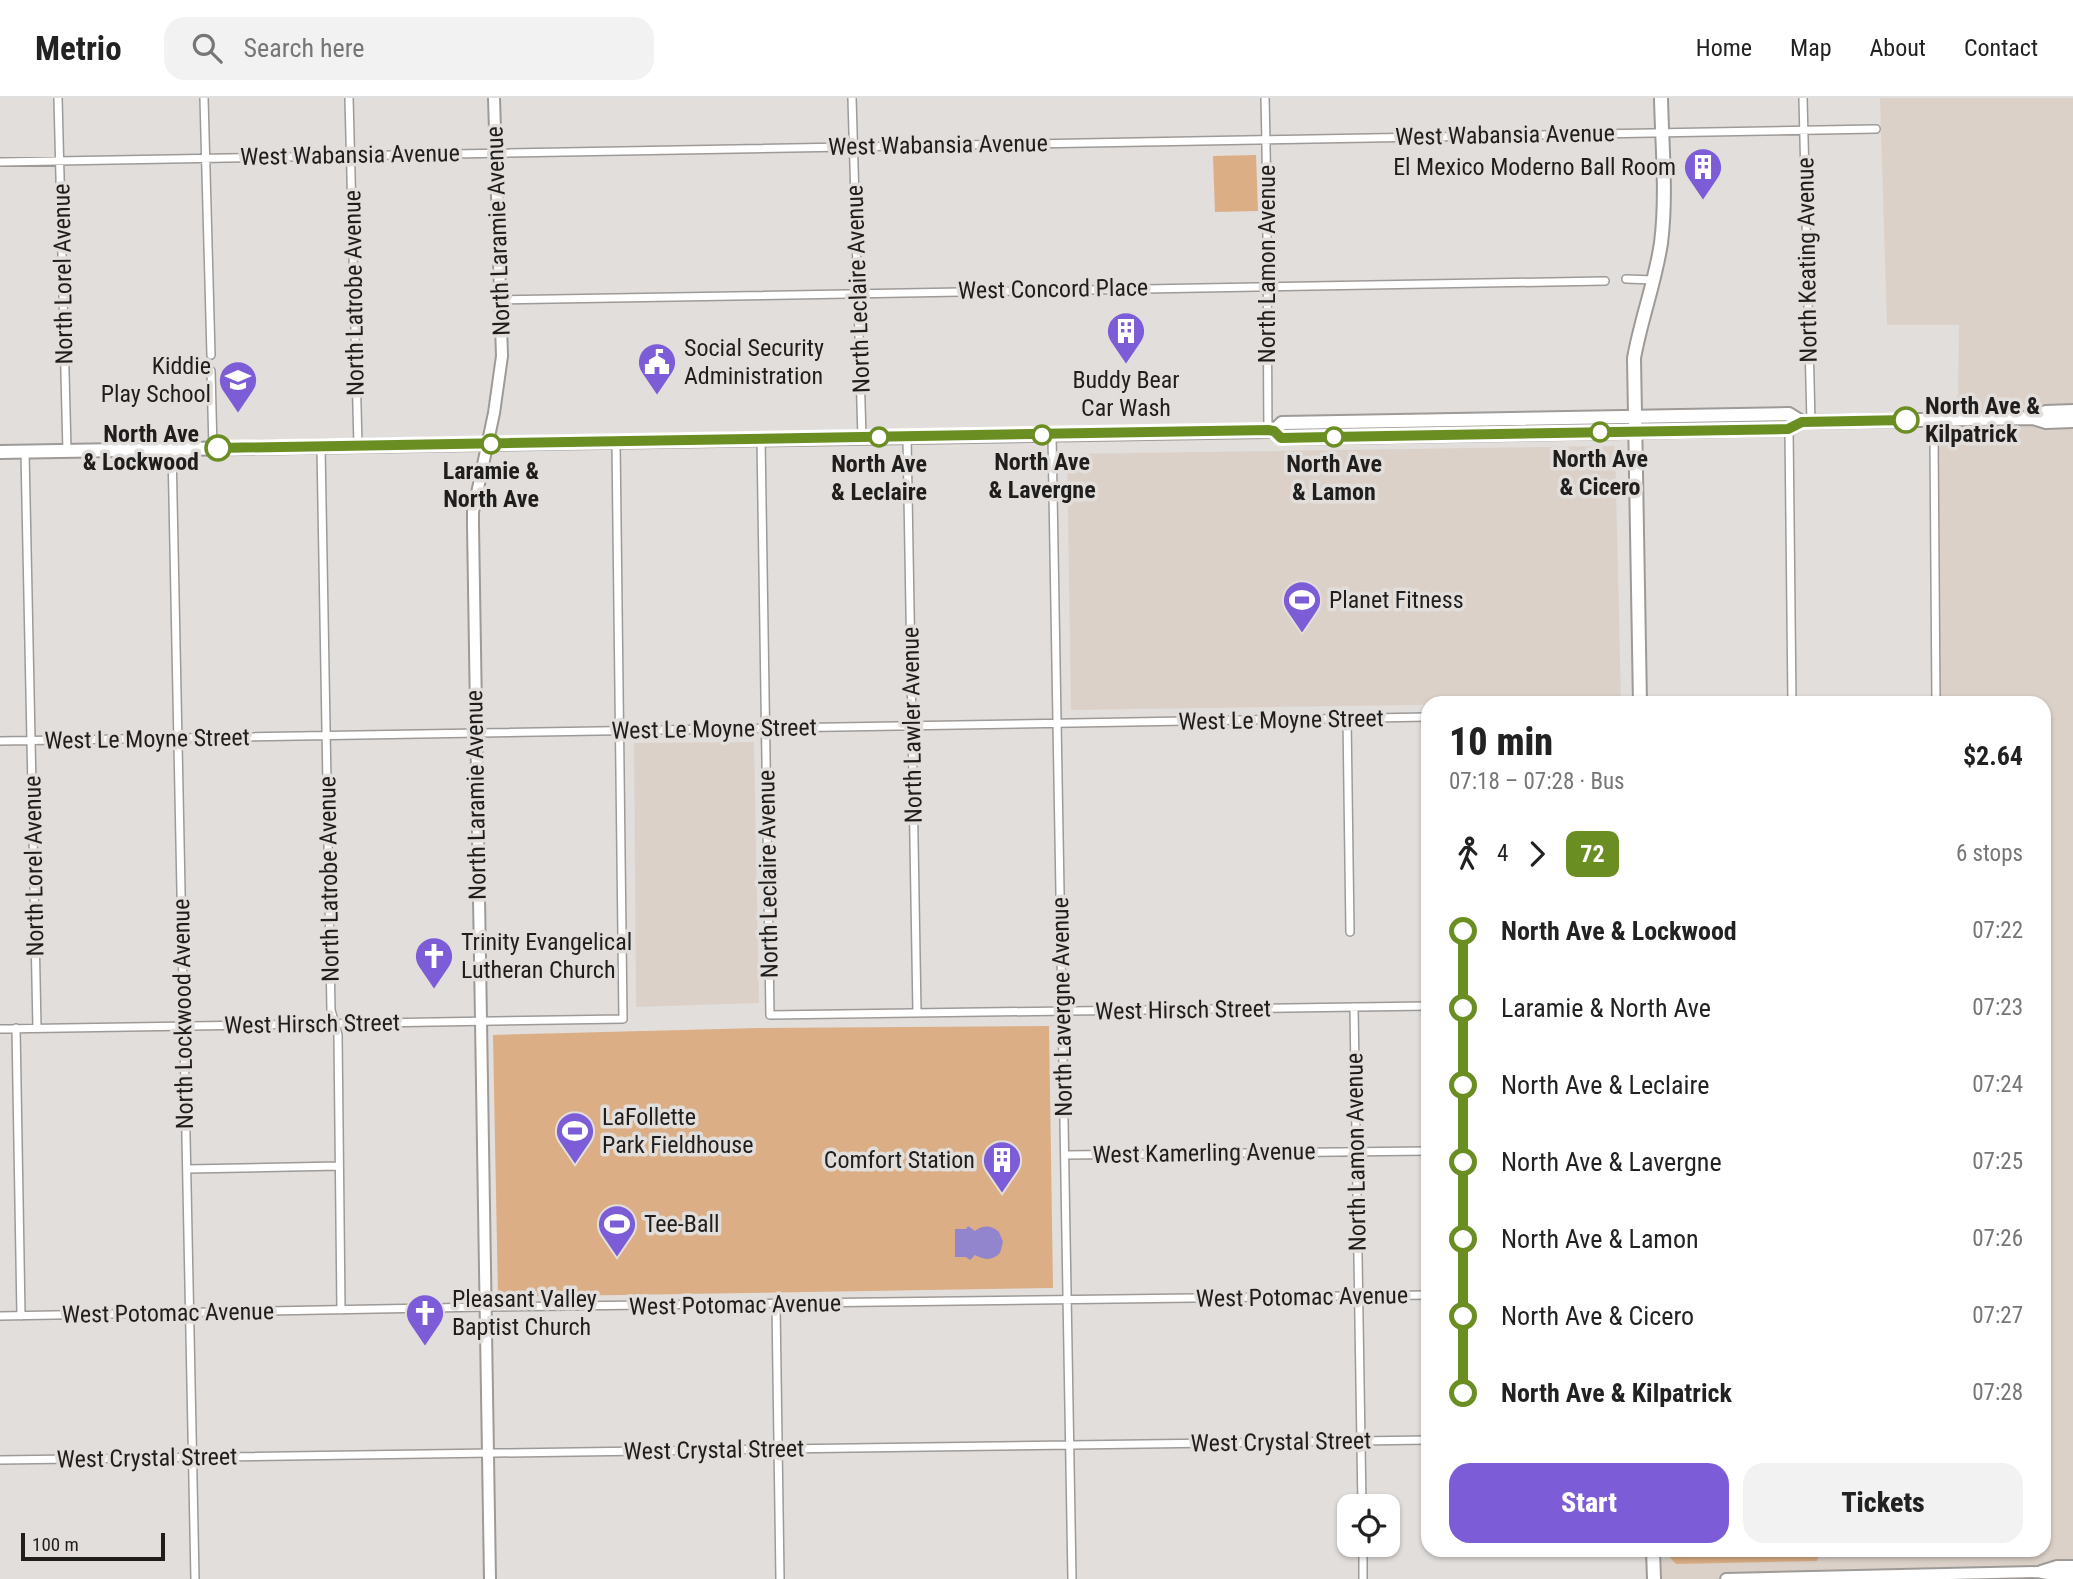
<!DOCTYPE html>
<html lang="en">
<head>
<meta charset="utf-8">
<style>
	body { margin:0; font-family:"Roboto Condensed",sans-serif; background:#f2f2f2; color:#222; height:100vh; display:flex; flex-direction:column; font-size:26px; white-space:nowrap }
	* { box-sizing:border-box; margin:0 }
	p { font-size:23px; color:#767676 }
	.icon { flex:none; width:38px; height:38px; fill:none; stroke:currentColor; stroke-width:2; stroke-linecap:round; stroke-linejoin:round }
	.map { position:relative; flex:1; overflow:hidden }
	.panel { position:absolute; left:1421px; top:598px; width:630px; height:861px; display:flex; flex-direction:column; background:#fff; border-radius:21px; box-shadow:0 2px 5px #0004 }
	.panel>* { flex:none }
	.badge { padding:0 14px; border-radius:10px; font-size:24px; line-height:46px }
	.tools { position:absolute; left:1337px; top:1396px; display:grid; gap:14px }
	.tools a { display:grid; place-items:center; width:63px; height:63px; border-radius:14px; background:#fff; box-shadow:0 2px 5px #0004; font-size:35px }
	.scale { position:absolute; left:21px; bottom:18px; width:144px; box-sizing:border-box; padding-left:7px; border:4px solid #201e1d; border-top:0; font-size:19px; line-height:24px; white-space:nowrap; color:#201e1d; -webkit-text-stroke:5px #e2dedb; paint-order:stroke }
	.map>.badge { position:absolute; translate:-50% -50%; box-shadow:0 0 0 4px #fff }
	.legs { display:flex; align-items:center; gap:10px; height:77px; padding:0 28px; font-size:23px }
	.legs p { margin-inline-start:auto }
	.headline { display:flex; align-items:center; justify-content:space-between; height:119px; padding:0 28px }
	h1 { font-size:38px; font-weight:800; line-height:52px }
	.cta { display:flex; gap:14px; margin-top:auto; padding:14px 28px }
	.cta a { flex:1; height:80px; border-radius:21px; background:#7d5cd7; color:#fff; font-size:28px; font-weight:800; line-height:80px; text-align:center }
	.cta a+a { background:#f2f2f2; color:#222 }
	ul { padding:0 28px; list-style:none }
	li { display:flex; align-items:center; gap:24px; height:77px; font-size:26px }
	li i { display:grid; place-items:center; width:10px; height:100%; margin:0 9px; background:currentColor }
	li i::after { content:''; width:18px; height:18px; margin:-9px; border:5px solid; border-radius:50%; background:#fff }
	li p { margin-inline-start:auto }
	li:first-child i { background:linear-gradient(#0000 50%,currentColor 0) }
	li:last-child i { background:linear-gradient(currentColor 50%,#0000 0) }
	header { display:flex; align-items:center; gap:42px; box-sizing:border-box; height:98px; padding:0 35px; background:#fff; border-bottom:2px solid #e0e0e0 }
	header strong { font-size:33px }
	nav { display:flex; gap:38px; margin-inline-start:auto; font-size:24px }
	.search { width:490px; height:63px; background:#f2f2f2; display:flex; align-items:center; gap:18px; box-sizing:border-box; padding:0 24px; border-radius:21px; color:#767676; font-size:26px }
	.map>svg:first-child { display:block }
</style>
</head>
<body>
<header>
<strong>Metrio</strong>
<div class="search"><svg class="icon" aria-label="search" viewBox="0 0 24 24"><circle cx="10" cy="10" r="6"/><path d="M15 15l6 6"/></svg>Search here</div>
<nav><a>Home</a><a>Map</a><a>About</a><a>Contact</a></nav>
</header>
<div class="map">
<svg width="2073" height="1481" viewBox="0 0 2073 1481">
	<rect width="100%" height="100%" fill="#e2dedb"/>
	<path fill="#dbd1c8" d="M1880 0H2073V1481H1662L1661 1453 2044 1452V606L1941 605 1937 341 1958 296 1959 227H1887Z
		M1615 348 1621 604 1071 612 1067 356Z
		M754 644 759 905 636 909 634 645Z"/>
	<path fill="#dbae85" d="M1256 57 1258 113 1215 114 1213 58Z
		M1049 928 1053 1190 498 1199 493 937 759 930Z
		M1668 1453V1452L1820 1453 1817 1463 1676 1466 1668 1457Z"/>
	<path fill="#9285cd" d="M968 1128 975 1133C983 1127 991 1127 999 1134L1003 1144 1000 1155C992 1163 984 1162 975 1157L970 1162 966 1159H955V1131H966Z"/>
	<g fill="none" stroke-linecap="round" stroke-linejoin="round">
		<g stroke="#9e9a97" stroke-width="10">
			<path id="street" d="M58 0 67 353
				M204 0 211 257
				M349 0 358 348
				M852 0 862 340
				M1265 0C1268 111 1267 222 1268 333
				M1803 0 1811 324
				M0 64 1876 31
				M1626 181 1654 182
				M500 202 1605 183
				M211 273 213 351
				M1789 331 1792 606
				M1052 337 1072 1481
				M907 339 917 915
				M761 341 770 917 1428 908
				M321 349 331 912 338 937 341 1212
				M172 351 195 1481
				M25 354 37 930
				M1936 606 1934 339 1943 321
				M1347 620 1350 834
				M0 643 1428 619
				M1354 909 1362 1409
				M16 930 21 1218
				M0 931 623 921 616 344
				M1065 1057 1428 1053
				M187 1071 339 1068
				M776 1207 780 1481
				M0 1218 485 1209 1428 1197
				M0 1362 1428 1342
				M1363 1447V1481"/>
		</g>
		<g stroke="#9e9a97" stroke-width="14">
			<path id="secondary" d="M2041 1473 2057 1468H2073
				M490 1481 473 427V414L494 315 502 258 494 0
				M1726 1481 2038 1474 2057 1478H2073"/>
		</g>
		<g stroke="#9e9a97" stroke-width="16">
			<path id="primary" d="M2033 320 2046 314 2073 313
				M1274 333 1282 325 1789 316 1802 324
				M0 354 1268 333H1274L1284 340 1789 331 1802 324 2033 320 2046 324 2073 323
				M1640 606 1634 260C1641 221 1655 185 1661 145 1667 97 1662 48 1661 0
				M1653 1452 1654 1481"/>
		</g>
		<use href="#street" stroke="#fff" stroke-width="7"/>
		<use href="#secondary" stroke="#fff" stroke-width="10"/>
		<use href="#primary" stroke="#fff" stroke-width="12"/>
	</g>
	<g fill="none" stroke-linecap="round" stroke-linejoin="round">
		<g stroke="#fff" stroke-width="16">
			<path id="line-1" d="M218 350 1268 332 1274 333 1281 340 1330 339 1788 331 1802 324 1906 322"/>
		</g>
		<use href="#line-1" stroke="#6b8e23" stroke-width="10"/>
	</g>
	<defs>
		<g id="building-pin" transform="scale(2.0125)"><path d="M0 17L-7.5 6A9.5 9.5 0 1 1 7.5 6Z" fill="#7d5cd7" stroke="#e2dedb"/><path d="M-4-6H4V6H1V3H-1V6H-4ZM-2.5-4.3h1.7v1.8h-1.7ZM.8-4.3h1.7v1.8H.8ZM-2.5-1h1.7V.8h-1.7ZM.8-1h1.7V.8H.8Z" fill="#fff"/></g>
		<g id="civic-pin" transform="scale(2.0125)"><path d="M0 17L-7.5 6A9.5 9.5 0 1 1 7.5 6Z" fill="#7d5cd7" stroke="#e2dedb"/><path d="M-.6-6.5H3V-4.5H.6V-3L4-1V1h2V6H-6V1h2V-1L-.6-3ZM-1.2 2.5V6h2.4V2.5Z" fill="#fff"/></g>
		<g id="school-pin" transform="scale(2.0125)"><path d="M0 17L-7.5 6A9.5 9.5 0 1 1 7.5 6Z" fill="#7d5cd7" stroke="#e2dedb"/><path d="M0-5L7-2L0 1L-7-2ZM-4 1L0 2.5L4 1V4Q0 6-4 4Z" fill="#fff"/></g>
		<g id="stadium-pin" transform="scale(2.0125)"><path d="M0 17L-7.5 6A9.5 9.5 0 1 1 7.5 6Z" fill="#7d5cd7" stroke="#e2dedb"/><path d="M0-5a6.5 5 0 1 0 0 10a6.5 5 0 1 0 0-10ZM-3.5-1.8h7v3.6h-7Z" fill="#fff"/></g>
		<g id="church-pin" transform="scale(2.0125)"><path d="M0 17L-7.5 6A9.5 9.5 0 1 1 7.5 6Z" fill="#7d5cd7" stroke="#e2dedb"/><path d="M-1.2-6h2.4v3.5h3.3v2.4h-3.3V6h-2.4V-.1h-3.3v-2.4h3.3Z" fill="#fff"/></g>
	</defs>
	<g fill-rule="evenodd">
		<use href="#building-pin" x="1703" y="69"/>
		<use href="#building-pin" x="1126" y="233"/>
		<use href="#civic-pin" x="657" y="264"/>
		<use href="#school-pin" x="238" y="282"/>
		<use href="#stadium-pin" x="1302" y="502"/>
		<use href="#church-pin" x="434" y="858"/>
		<use href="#stadium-pin" x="575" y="1033"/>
		<use href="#building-pin" x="1002" y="1062"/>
		<use href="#stadium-pin" x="617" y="1126"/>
		<use href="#church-pin" x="425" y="1215"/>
	</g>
	<g fill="#fff" stroke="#6b8e23" stroke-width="3.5">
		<circle cx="1906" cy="322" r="12"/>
		<circle cx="1600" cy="334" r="9"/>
		<circle cx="1042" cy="337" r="9"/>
		<circle cx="879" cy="339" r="9"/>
		<circle cx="1334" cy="339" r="9"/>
		<circle cx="491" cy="346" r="9"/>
		<circle cx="218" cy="350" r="12"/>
	</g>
	<g text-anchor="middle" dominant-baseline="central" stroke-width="7" stroke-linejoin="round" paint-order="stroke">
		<g font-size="24" fill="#201e1d" stroke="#e2dedb">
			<text transform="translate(1505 37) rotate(-1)">West Wabansia Avenue</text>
			<text transform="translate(938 47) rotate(-1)">West Wabansia Avenue</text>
			<text transform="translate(350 57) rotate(-1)">West Wabansia Avenue</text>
			<text transform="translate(498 133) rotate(-92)">North Laramie Avenue</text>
			<text transform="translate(1807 162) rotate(-91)">North Keating Avenue</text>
			<text transform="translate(1267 166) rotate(-90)">North Lamon Avenue</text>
			<text transform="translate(63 176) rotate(-91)">North Lorel Avenue</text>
			<text transform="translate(858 191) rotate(-92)">North Leclaire Avenue</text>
			<text transform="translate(1053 191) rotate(-1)">West Concord Place</text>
			<text transform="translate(354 195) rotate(-91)">North Latrobe Avenue</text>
			<text transform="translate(1281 622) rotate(-1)">West Le Moyne Street</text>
			<text transform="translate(912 627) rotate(-91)">North Lawler Avenue</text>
			<text transform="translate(714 631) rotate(-1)">West Le Moyne Street</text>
			<text transform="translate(147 641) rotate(-1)">West Le Moyne Street</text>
			<text transform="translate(476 697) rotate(-91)">North Laramie Avenue</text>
			<text transform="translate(34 768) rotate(-91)">North Lorel Avenue</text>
			<text transform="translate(768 776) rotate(-91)">North Leclaire Avenue</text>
			<text transform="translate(329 781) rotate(-91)">North Latrobe Avenue</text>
			<text transform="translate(1062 909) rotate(-91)">North Lavergne Avenue</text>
			<text transform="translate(1183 912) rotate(-1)">West Hirsch Street</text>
			<text transform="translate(183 916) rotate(-91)">North Lockwood Avenue</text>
			<text transform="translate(312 926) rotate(-1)">West Hirsch Street</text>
			<text transform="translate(1356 1054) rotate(-91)">North Lamon Avenue</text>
			<text transform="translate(1204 1055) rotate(-1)">West Kamerling Avenue</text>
			<text transform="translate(1302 1199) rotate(-1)">West Potomac Avenue</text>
			<text transform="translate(735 1207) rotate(-1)">West Potomac Avenue</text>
			<text transform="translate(168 1215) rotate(-1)">West Potomac Avenue</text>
			<text transform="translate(1281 1344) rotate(-1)">West Crystal Street</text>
			<text transform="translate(714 1352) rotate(-1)">West Crystal Street</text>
			<text transform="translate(147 1360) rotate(-1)">West Crystal Street</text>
		</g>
		<g font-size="24" fill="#201e1d" stroke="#e2dedb" text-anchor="start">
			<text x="1676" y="69" text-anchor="end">El Mexico Moderno Ball Room</text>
			<text x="684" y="250">Social Security<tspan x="684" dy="28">Administration</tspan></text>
			<text x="211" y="268" text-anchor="end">Kiddie<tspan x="211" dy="28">Play School</tspan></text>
			<text x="1126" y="282" text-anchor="middle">Buddy Bear<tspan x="1126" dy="28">Car Wash</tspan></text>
			<text x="1329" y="502">Planet Fitness</text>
			<text x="461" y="844">Trinity Evangelical<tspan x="461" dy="28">Lutheran Church</tspan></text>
			<text x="602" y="1019">LaFollette<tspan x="602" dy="28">Park Fieldhouse</tspan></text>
			<text x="975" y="1062" text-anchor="end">Comfort Station</text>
			<text x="644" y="1126">Tee-Ball</text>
			<text x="452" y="1201">Pleasant Valley<tspan x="452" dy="28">Baptist Church</tspan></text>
		</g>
		<g font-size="24" font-weight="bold" fill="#201e1d" stroke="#e2dedb">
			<text x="1925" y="308" text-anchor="start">North Ave &amp;<tspan x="1925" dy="28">Kilpatrick</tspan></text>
			<text x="199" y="336" text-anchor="end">North Ave<tspan x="199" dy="28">&amp; Lockwood</tspan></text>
			<text x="1600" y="361">North Ave<tspan x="1600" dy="28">&amp; Cicero</tspan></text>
			<text x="1042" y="364">North Ave<tspan x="1042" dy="28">&amp; Lavergne</tspan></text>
			<text x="879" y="366">North Ave<tspan x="879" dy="28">&amp; Leclaire</tspan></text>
			<text x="1334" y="366">North Ave<tspan x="1334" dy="28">&amp; Lamon</tspan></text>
			<text x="491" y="373">Laramie &amp;<tspan x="491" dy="28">North Ave</tspan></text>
		</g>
	</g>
</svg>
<div class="tools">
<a><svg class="icon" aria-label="locate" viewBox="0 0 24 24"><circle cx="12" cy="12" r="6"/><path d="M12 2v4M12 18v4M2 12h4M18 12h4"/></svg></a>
</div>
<div class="scale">100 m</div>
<section class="panel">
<div class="headline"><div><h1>10 min</h1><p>07:18 – 07:28 · Bus</p></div><b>$2.64</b></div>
<div class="legs"><svg class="icon" aria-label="walk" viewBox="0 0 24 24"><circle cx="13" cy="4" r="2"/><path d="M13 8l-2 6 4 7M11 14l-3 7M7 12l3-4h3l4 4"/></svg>4<svg class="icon" aria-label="forward" viewBox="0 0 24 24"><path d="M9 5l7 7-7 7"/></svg><b class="badge" style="background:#6b8e23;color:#fff">72</b><p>6 stops</p></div>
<ul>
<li><i style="color:#6b8e23"></i><b>North Ave &amp; Lockwood</b><p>07:22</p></li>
<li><i style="color:#6b8e23"></i><span>Laramie &amp; North Ave</span><p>07:23</p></li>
<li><i style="color:#6b8e23"></i><span>North Ave &amp; Leclaire</span><p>07:24</p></li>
<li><i style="color:#6b8e23"></i><span>North Ave &amp; Lavergne</span><p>07:25</p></li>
<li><i style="color:#6b8e23"></i><span>North Ave &amp; Lamon</span><p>07:26</p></li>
<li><i style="color:#6b8e23"></i><span>North Ave &amp; Cicero</span><p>07:27</p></li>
<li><i style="color:#6b8e23"></i><b>North Ave &amp; Kilpatrick</b><p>07:28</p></li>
</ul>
<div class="cta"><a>Start</a><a>Tickets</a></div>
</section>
</div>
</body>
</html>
